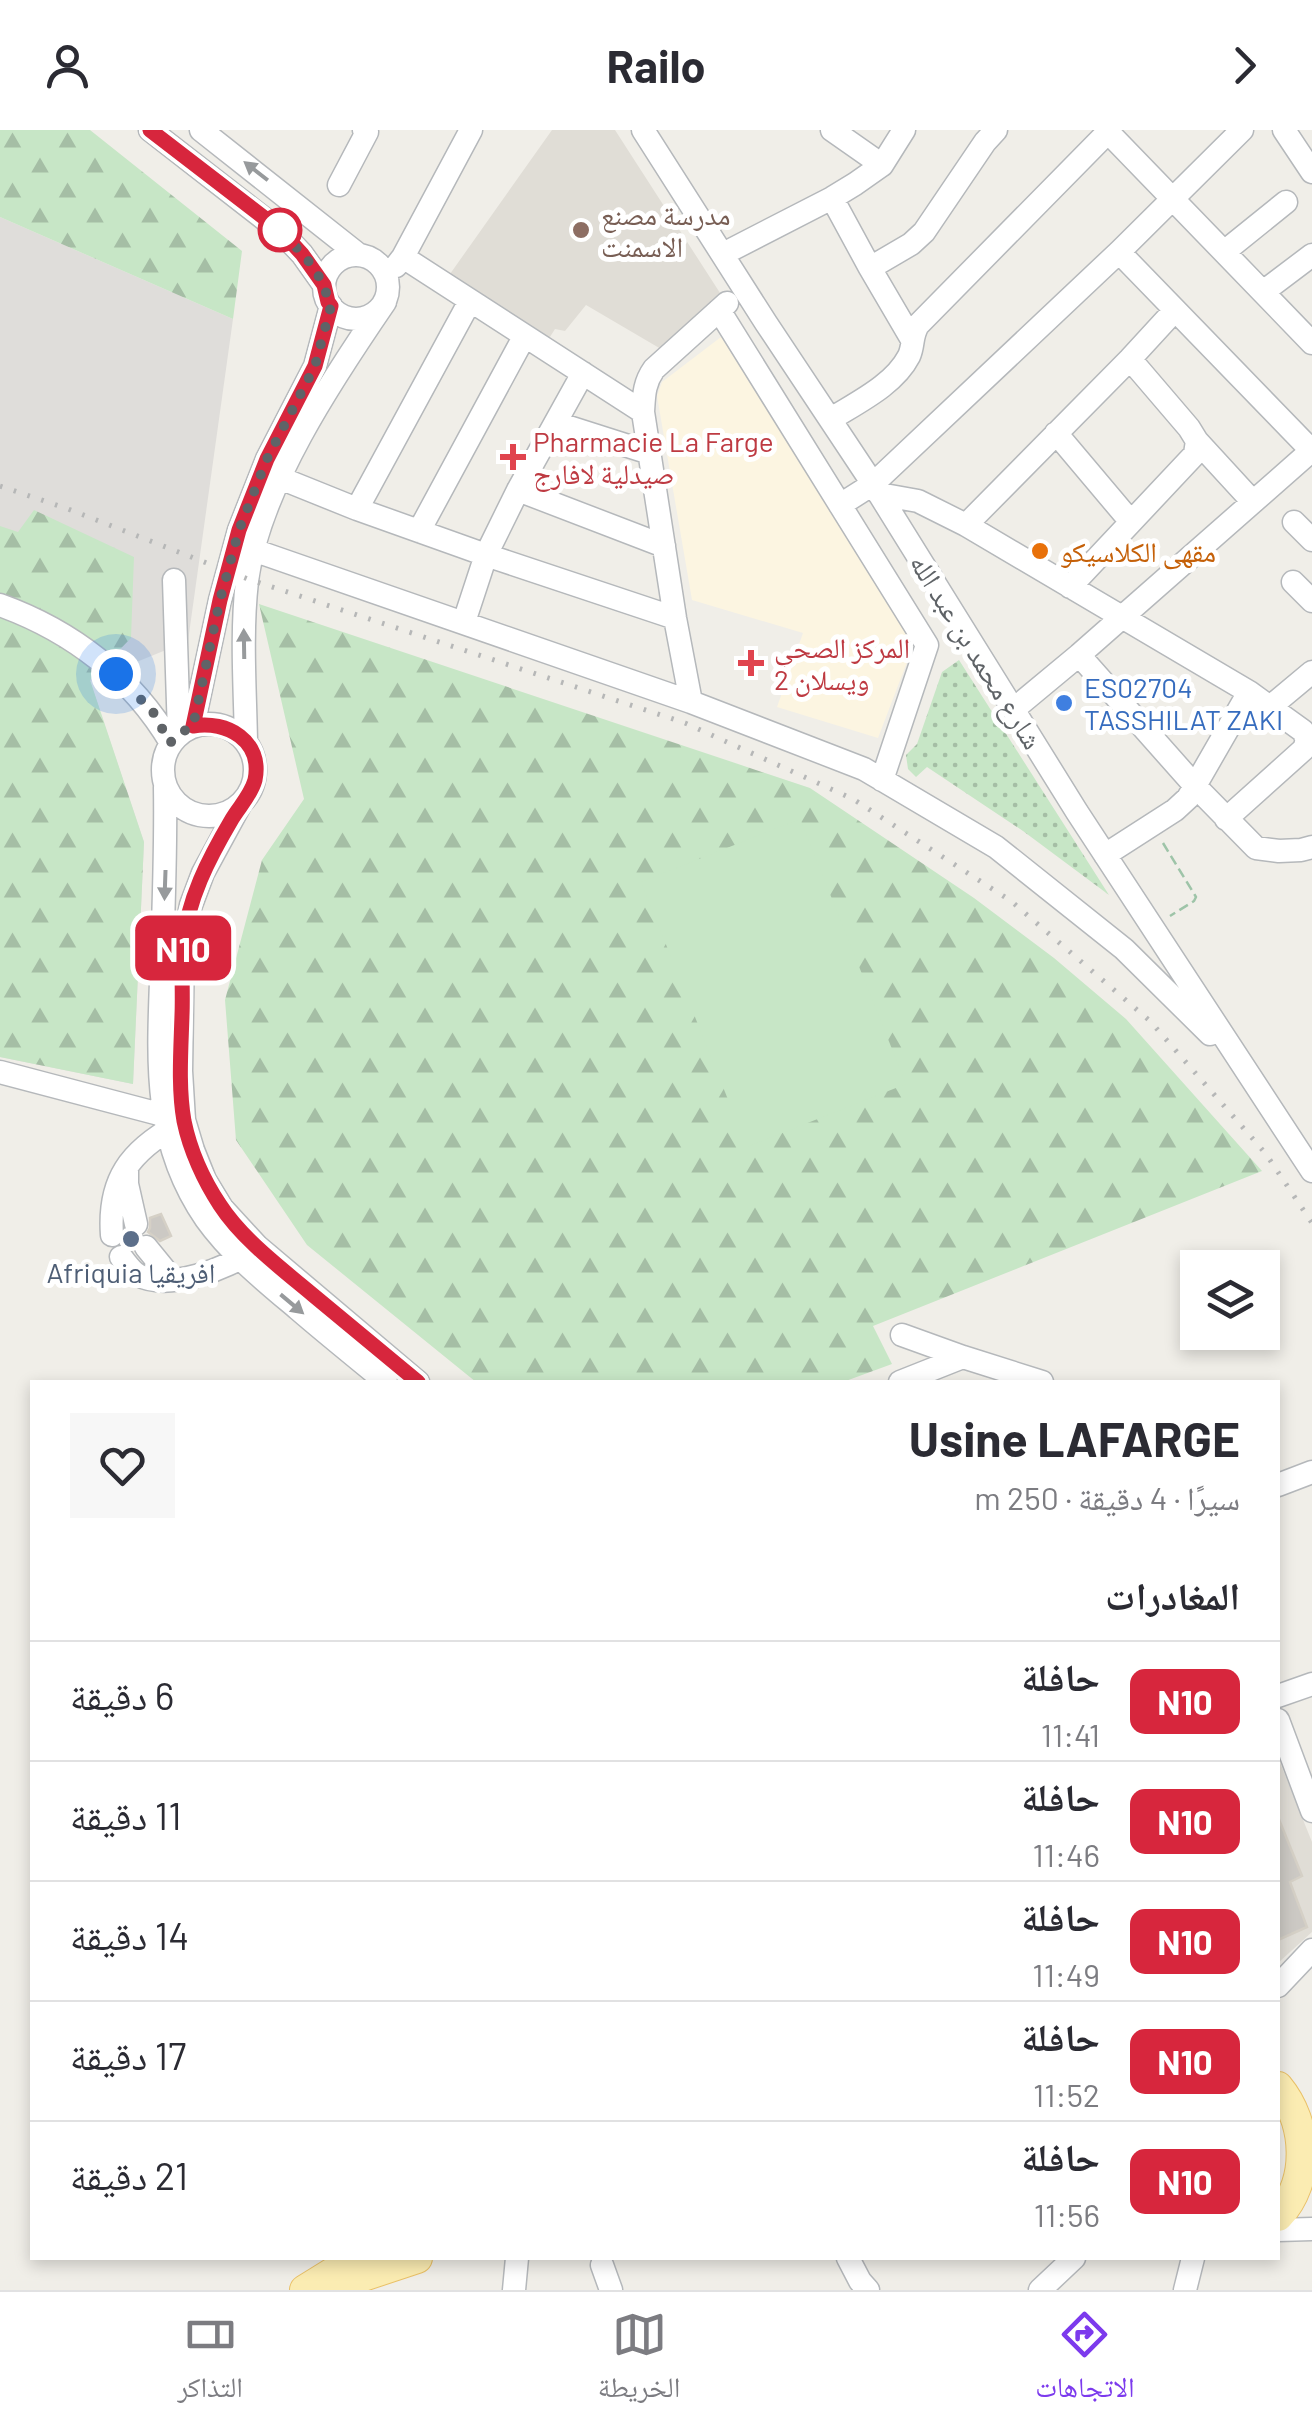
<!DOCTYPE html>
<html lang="ar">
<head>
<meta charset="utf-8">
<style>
	body { margin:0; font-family:Barlow,"Noto Naskh Arabic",sans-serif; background:#f7f7f7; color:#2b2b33; direction:rtl; height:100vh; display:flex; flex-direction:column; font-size:38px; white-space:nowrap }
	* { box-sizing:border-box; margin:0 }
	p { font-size:32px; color:#7c7c81 }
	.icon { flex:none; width:55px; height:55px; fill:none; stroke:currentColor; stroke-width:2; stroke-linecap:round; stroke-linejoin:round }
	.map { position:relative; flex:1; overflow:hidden; direction:ltr }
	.side { position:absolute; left:30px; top:1250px; width:1250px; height:880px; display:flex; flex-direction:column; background:#fff; border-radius:0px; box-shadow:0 5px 15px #0003; direction:rtl }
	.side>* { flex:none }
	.badge { padding:0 20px; border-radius:15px; font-size:35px; line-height:65px }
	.tools { position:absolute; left:1180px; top:1120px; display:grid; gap:20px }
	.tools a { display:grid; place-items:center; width:100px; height:100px; border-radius:0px; background:#fff; box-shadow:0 5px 15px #0003; font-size:50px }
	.you { position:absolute; width:50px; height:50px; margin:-25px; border:8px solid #fff; border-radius:50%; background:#1a73e8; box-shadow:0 0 0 15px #1a73e833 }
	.map>.badge { position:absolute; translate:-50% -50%; box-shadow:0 0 0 5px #fff }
	h2 { padding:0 40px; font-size:38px; line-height:90px }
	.round { display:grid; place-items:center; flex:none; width:105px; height:105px; border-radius:0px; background:#f7f7f7 }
	.summary { display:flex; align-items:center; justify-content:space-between; height:170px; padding:0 40px }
	h1 { font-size:48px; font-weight:700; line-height:75px }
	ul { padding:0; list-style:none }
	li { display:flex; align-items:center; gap:30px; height:120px; padding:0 40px; border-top:2px solid #e1e1e2 }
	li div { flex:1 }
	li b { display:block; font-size:38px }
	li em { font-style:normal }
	li .badge { min-width:110px; font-weight:700; text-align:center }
	header { display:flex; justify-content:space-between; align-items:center; height:130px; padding:0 40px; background:#fff; font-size:45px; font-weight:700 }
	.tab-bar { display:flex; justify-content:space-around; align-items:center; height:140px; border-top:2px solid #e1e1e2; background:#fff; font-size:28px; color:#7c7c81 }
	.tab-bar a { display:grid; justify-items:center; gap:5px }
	.tab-bar .selected { color:#7c3aed }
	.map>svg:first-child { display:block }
</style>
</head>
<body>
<header><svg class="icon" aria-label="forward" viewBox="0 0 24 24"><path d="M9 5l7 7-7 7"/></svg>Railo<svg class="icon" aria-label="person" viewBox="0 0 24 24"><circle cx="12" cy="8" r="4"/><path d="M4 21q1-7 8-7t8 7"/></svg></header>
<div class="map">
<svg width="1312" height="2160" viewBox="0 0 1312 2160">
	<defs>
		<pattern id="grass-dots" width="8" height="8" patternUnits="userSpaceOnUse" patternTransform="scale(2.5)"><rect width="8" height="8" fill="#c7e6c6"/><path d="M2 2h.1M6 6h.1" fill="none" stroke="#a5bea5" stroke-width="1.8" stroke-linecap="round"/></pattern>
		<pattern id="forest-firs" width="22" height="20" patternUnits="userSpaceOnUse" patternTransform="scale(2.5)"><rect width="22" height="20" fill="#c7e6c6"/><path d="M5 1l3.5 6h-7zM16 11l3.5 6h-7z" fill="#a5bea5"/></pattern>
	</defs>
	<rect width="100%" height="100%" fill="#f0eee8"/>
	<path fill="#fcf5e1" d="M721 207 907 500 912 519 878 608 777 577 803 503 692 470 657 266 662 252Z"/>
	<path fill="#dfddda" d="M0 87 233 189 188 511 90 551 144 712 133 954 0 927Z"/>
	<path fill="#e0ddd6" d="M552 0H615L722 166 661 219 586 175 565 201 555 199 548 210 450 144Z
		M1279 1630 1312 1712V1802L1278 1833V1631Z"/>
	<path fill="url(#grass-dots)" d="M959 530 1109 765 1023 701 927 637 916 647 908 639 906 625 917 614 942 542Z"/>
	<path fill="url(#forest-firs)" d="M0 0H90L242 121 233 189 0 87Z
		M34 380 134 427 131 508 90 550 144 712 133 954 0 927V396L18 402Z
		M259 474 810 658 974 768 1054 828 1126 889 1262 1041 873 1196 892 1234 843 1252H476L307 1115 236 1010 225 870 262 730 304 669Z"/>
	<path fill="#c7e6c6" d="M800 689 906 954 747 1017 641 752Z"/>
	<path fill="#ccc9c4" stroke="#d5d0c6" stroke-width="2.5" d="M161 1084 171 1106 160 1111 148 1102 150 1098V1088Z
		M1278 1687 1302 1746 1290 1752 1307 1797 1278 1810Z"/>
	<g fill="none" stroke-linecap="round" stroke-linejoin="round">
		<g stroke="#b5b8bb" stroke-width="25">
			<path id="minor" d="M150 0 280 101 302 124 324 155
				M201 0 359 125
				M643 0 766 193 873 354 1077 682 1312 1041
				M832 0 882 35
				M1106 0 1312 213
				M1284 0 1312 42
				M339 55 367 2 364 0
				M832 68 870 138 911 208
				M1119 122 1312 321
				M1224 122 1286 72
				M723 124 832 68 855 54 882 35 904 0
				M324 157a32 32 0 1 1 64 0a32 32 0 1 1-64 0Z
				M403 127 643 282
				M396 136 403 127 471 0
				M870 138 911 114 924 102 985 12 996 0
				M1263 162 1312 125
				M719 180 927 515 882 650
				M583 243 518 360 486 425 675 488
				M831 289C858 272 894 255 909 226 914 215 911 206 918 195L1108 2
				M556 293 650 323
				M1056 303 1131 392
				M1197 311 1253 372
				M280 348 357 379 470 171
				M518 360 664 416
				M879 364 918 371 966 395 1249 562 1303 601 1307 610 1304 619 1226 689
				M840 375 873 354 1119 122 1242 0
				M357 379 486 425 464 492
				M1294 392 1312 410
				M966 395 1130 229 1175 180
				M419 401 524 207
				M253 420 691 572 864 639 996 717 1124 819 1210 904
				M174 450 179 604
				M1293 452 1312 471
				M1070 457 1195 324 1197 311 1189 298 1130 229
				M0 475C72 501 132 547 171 613
				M1079 525 1196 657 1256 718 1279 721 1301 720 1312 717
				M691 572 675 488 643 282C644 265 644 253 654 239L727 173
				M1270 577 1312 542
				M1014 579 1079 525 1311 321
				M163 640a46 46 0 1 1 92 0a46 46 0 1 1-92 0Z
				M193 596 220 470 239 400 267 329 315 236 331 176
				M246 611C245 558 241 504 247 451 259 358 333 248 385 172
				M165 657C166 713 164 769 162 825 159 919 149 1007 206 1089 231 1124 266 1152 298 1179 327 1204 357 1228 386 1252
				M240 675 203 743 191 775 183 815 181 941 184 990 193 1020 205 1050 222 1078 257 1116 418 1252
				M1105 725 1175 680 1188 668 1249 562
				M0 942 163 985
				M127 1037V1054L136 1094
				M112 1105C108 1050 130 1021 177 995
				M146 1117 173 1150
				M121 1127C127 1134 131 1141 138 1145 167 1161 229 1139 252 1120
				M902 1205 963 1227 1042 1252
				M900 1252 963 1227
				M1278 1355 1312 1342
				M1278 1566 1312 1554
				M1278 1590 1312 1681
				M1278 1856 1312 1820
				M1278 2100 1312 2099
				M848 2128 860 2151 868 2160
				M602 2135 611 2160
				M514 2160 517 2128
				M1040 2160 1074 2128
				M1185 2160 1193 2128"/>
		</g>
		<g stroke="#eac167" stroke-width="32">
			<path id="major" d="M1278 1957C1308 1993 1311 2051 1278 2086
				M305 2160 355 2129
				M339 2160 363 2146 417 2128"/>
		</g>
		<path stroke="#9ec4a8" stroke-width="2.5" stroke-dasharray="10 5" stroke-linecap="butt" d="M1163 713 1196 767 1194 771 1170 786"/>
		<use href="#minor" stroke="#fff" stroke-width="22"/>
		<use href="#major" stroke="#fbecb2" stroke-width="30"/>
		<path stroke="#b6b7b7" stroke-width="5" stroke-dasharray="2.5 12" stroke-linecap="butt" d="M0 356 68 379 248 449 685 593 853 669 1011 771 1150 891 1266 1024 1312 1093"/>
	</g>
	<defs><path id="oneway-solid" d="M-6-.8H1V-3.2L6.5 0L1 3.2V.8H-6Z" transform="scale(2.5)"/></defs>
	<g fill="#979a9c">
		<use href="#oneway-solid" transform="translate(256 41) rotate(-142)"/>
		<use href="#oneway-solid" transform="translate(244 514) rotate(-91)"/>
		<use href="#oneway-solid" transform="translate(165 755) rotate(92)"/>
		<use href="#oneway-solid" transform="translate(292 1174) rotate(40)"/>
	</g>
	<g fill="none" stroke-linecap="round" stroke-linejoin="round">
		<g stroke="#fff" stroke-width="22">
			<path id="line" d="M150 0 280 100 302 124 324 155 328 172 331 176 315 236 267 329 239 400 220 470 193 596C227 590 263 611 255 650 251 665 239 677 232 689 209 728 187 770 183 816 181 839 183 862 182 885 181 919 178 957 184 991 190 1020 204 1051 220 1075 242 1109 282 1139 313 1165 348 1194 383 1223 418 1252"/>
		</g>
		<use href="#line" stroke="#d7263d" stroke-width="15"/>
		<path stroke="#5f6367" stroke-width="10" stroke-dasharray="0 18" d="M116 544 153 582 170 613 179 604 193 596 220 470 239 400 267 329 315 236 331 176C327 168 326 160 322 153 313 132 294 116 280 100"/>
	</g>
	<circle fill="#fff" stroke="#d7263d" stroke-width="5" cx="280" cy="100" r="20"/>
	<circle fill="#8d6e63" stroke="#fff" stroke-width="4" cx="581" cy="100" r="10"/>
	<g fill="#e0444e" stroke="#fff" stroke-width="4">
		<path d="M508 312h10v10h10v10h-10v10h-10v-10h-10v-10h10z"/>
		<path d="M746 518h10v10h10v10h-10v10h-10v-10h-10v-10h10z"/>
	</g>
	<circle fill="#e8710a" stroke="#fff" stroke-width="4" cx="1040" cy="421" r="10"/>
	<circle fill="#3f7fe0" stroke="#fff" stroke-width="4" cx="1064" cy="573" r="10"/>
	<circle fill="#5c6f8a" stroke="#fff" stroke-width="4" cx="131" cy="1109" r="10"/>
	<g text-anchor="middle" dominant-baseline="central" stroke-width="10" stroke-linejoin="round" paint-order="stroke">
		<g font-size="28" fill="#785e54" stroke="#fff" text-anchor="start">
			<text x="601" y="84">مدرسة مصنع<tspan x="601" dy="32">الاسمنت</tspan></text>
		</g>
		<g font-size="28" fill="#be3a42" stroke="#fff" text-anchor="start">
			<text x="533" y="311">Pharmacie La Farge<tspan x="533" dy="32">صيدلية لافارج</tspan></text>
			<text x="774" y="517">المركز الصحي<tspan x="774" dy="32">ويسلان 2</tspan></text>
		</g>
		<g font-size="28" fill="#c56008" stroke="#fff" text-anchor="start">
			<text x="1060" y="421">مقهى الكلاسيكو</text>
		</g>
		<g font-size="28" fill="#5f6367" stroke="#fff">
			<text transform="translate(977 521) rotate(58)">شارع محمد بن عبد الله</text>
		</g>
		<g font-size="28" fill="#366cbe" stroke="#fff" text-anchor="start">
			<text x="1084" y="557">ES02704<tspan x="1084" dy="32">TASSHILAT ZAKI</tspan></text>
		</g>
		<g font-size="28" fill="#4e5e75" stroke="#fff">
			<text x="131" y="1142">Afriquia افريقيا</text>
		</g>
	</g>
</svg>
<div class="tools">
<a><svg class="icon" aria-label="layers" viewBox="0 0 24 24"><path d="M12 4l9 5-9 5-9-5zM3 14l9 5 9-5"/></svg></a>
</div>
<div class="you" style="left:116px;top:544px"></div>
<b class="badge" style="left:183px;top:818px;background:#d7263d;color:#fff">N10</b>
<section class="side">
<div class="summary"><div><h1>Usine LAFARGE</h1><p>سيرًا · 4 دقيقة · 250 m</p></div><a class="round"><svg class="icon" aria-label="heart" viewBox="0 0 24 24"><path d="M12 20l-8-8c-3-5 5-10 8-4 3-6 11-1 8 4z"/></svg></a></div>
<h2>المغادرات</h2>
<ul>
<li><span class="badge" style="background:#d7263d;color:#fff">N10</span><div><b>حافلة</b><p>11:41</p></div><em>6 دقيقة</em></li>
<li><span class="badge" style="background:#d7263d;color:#fff">N10</span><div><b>حافلة</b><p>11:46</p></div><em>11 دقيقة</em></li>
<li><span class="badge" style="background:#d7263d;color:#fff">N10</span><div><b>حافلة</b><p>11:49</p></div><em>14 دقيقة</em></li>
<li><span class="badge" style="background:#d7263d;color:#fff">N10</span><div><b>حافلة</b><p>11:52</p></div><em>17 دقيقة</em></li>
<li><span class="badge" style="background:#d7263d;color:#fff">N10</span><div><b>حافلة</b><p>11:56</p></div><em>21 دقيقة</em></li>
</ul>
</section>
</div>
<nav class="tab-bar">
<a class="selected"><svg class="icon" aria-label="directions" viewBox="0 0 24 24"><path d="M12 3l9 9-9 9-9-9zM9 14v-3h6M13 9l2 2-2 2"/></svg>الاتجاهات</a>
<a><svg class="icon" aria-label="map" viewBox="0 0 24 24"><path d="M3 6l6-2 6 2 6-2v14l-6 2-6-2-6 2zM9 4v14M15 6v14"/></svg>الخريطة</a>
<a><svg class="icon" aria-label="tickets" viewBox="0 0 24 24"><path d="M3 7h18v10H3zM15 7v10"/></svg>التذاكر</a>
</nav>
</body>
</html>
